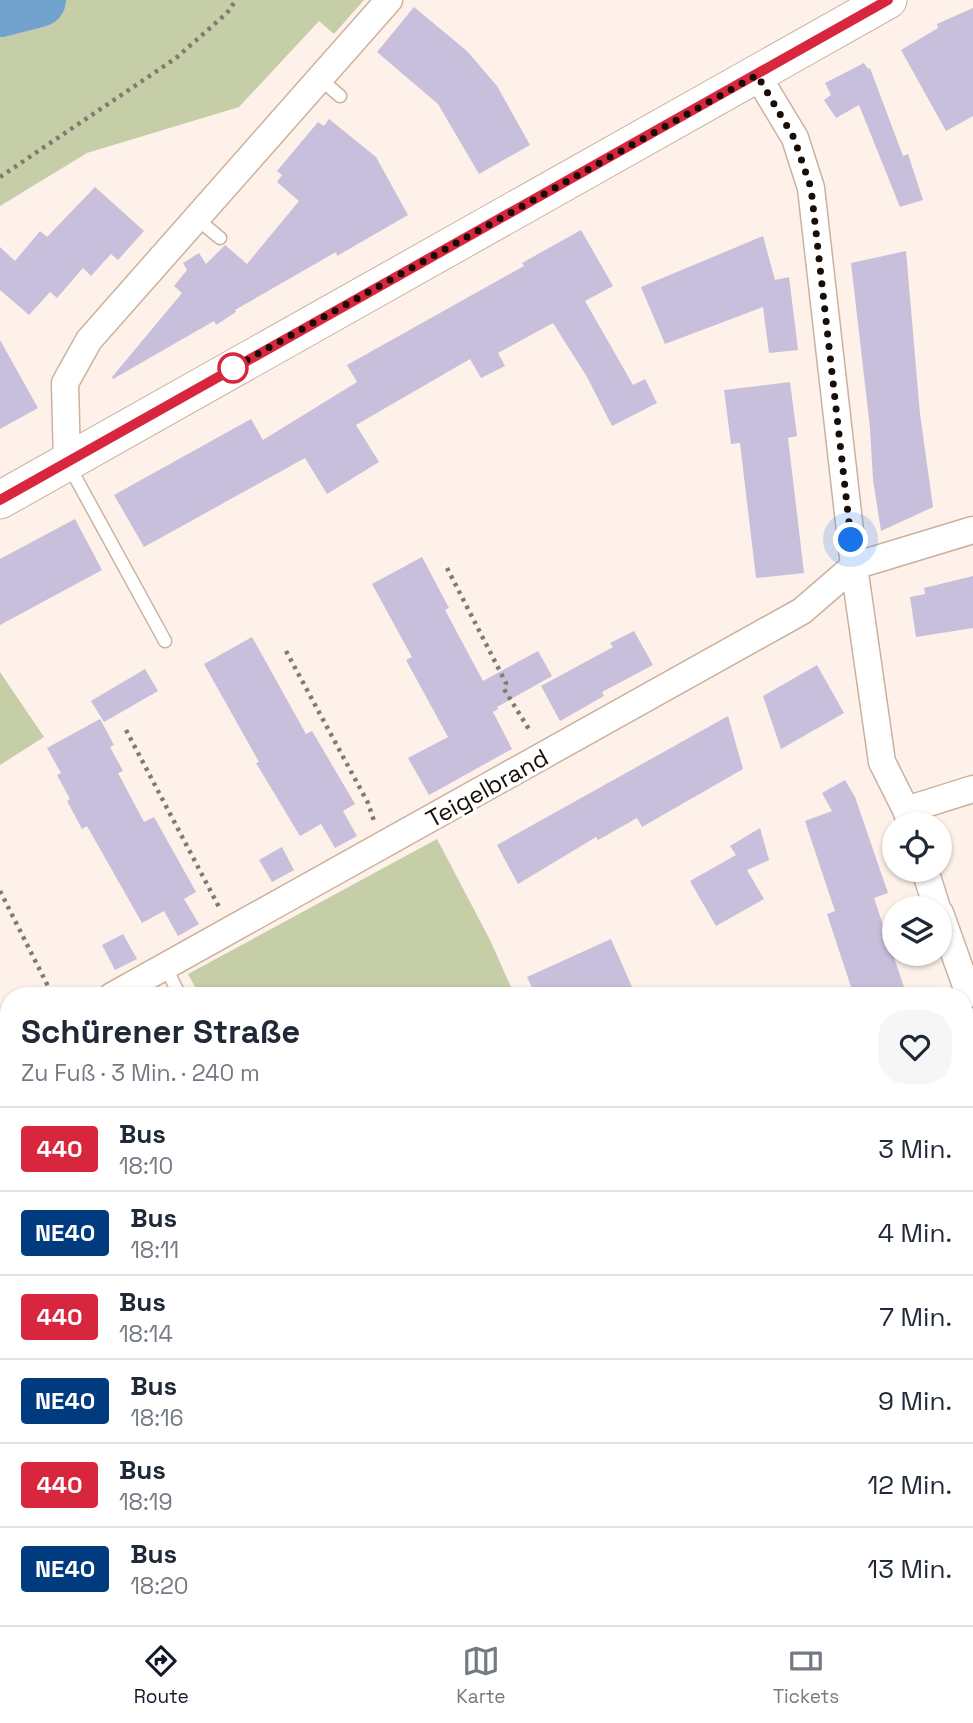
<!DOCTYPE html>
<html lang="de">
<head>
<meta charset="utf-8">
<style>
	body { margin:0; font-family:"Space Grotesk",sans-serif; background:#f6f6f7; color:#1f2937; height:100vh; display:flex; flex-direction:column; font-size:26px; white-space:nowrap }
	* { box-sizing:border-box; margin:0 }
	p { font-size:23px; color:#747a83 }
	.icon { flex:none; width:38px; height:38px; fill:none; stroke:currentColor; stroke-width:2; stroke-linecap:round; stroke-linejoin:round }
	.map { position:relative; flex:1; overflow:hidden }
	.drawer { position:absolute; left:0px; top:987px; width:973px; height:639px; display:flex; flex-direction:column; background:#fff; border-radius:28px 28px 0 0; box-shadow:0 2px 5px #0004 }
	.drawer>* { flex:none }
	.badge { padding:0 14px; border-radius:5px; font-size:24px; line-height:46px }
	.fabs { position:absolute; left:882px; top:812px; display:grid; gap:14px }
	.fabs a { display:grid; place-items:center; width:70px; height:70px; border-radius:50%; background:#fff; box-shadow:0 2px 5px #0004; font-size:35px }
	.you { position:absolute; width:35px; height:35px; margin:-18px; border:5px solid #fff; border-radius:50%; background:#1a73e8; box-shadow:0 0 0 10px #1a73e833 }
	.map>.badge { position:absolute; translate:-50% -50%; box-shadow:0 0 0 4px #fff }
	.round { display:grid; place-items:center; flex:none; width:74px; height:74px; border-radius:28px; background:#f6f6f7 }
	.summary { display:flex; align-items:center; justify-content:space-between; height:119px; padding:0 21px }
	h1 { font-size:33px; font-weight:800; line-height:52px }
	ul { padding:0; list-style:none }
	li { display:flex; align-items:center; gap:21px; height:84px; padding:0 21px; border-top:2px solid #e0e1e3 }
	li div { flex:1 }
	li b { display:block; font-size:26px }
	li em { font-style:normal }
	li .badge { min-width:77px; font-weight:700; text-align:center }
	.dock { display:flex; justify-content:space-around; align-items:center; height:98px; border-top:2px solid #e0e1e3; background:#fff; font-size:19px; color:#747a83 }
	.dock a { display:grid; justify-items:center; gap:4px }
	.dock .on { color:#111827 }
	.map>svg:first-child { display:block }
</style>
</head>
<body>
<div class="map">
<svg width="973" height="1625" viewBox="0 0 973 1625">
	<rect width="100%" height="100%" fill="#fdf1e9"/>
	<path fill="#fbe7d8" d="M973 1034V1101L964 1108V1040Z
		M183 1617H269L258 1625H172Z
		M422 1617H531L513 1625H407Z"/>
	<path fill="#c5cea7" d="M0 0H364L334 34 319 21 239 107 87 153 0 206Z
		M0 672 44 737 0 765Z
		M437 839 490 940 515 996H200L188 974Z
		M9 1073V1559L0 1548V1078Z
		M44 1617H183L172 1625H31Z"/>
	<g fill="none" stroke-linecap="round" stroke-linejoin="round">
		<path stroke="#72a3ce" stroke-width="9" d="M0 1134 9 1129
			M0 1396 9 1403"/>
		<path stroke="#72a3ce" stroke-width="54" d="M0 10 39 0"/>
	</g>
	<path fill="#c7bfdb" d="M414 7 467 51 497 86 530 145 479 174 438 104 377 52Z
		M973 8V116L946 131 901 50 938 28 937 24Z
		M864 63 868 69 870 68 903 156 908 154 923 200 900 207 859 105 836 118 824 100 831 95 825 83Z
		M329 119 376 157 408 215 337 256 336 252 235 310 236 312 216 325 214 321 113 379 112 377 182 293 174 286 187 270 183 263 199 253 206 264 225 245 247 264 299 201 277 182 282 175 277 171 318 122 324 126Z
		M95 187 144 231 118 260 111 254 91 276 83 268 57 298 50 292 29 315 0 290V247L15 261 40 231 47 237Z
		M581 230 613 286 585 301 633 385 645 379 657 403 612 426 587 377 553 323 498 353 505 366 481 378 470 359 356 425 379 462 327 494 305 458 144 547 114 495 251 419 263 440 357 382 347 365 524 266 522 263Z
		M763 236 775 280 789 277 798 350 769 353 763 307 665 344 641 287Z
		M906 251 920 414 933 507 881 531 873 480 870 428 851 263Z
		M0 340 38 408 0 429Z
		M790 382 797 436 788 438 804 573 756 578 740 443 731 444 724 390Z
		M75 519 102 570 0 625V559Z
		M422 557 449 608 445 610 483 681 538 651 552 676 497 707 498 709 493 712 512 749 429 795 408 758 448 737 406 660 412 657 372 584Z
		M973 576V628L916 637 910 597 925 594 924 588Z
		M634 631 653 665 602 692 604 696 560 721 541 686 613 647 610 643Z
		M252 637 306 734 312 731 355 804 343 811 357 836 335 848 321 824 300 836 256 763 259 762 204 664Z
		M817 665 844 713 781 749 763 696Z
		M145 669 158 691 104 722 91 701Z
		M728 716 743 769 642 827 637 818 598 840 596 837 518 884 497 845Z
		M100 719 114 745 110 747 123 771 118 773 144 822 154 817 196 892 184 899 199 924 178 936 164 911 142 923 87 826 82 829 67 801 70 799 57 775 61 773 47 748Z
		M845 780 855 797 888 893 874 898 907 996H854L827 914 835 911 805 821 832 811 822 793Z
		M760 828 769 860 747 870 764 899 716 926 690 881 736 855 730 846Z
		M282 847 294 870 272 882 259 860Z
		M123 934 137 959 115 970 102 945Z
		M611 939 636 996H536L527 977Z"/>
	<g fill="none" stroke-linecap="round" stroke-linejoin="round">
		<g stroke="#ccb29e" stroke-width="15">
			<path id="lane" d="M319 78 340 96
				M196 218 220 238
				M68 464 165 641
				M165 966 180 996
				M0 1064 9 1059"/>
		</g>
		<g stroke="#ccb29e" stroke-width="29">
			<path id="street" d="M757 75 795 138 811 188 854 566 882 762 906 810 911 824
				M67 463 65 383 89 340 389 0
				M906 810 973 789
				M925 870 937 908
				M940 913 969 994
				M112 996 802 611 854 566 973 530"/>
		</g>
		<g stroke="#ccb29e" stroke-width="39">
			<path id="secondary" d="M0 500 888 0"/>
		</g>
		<path stroke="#847972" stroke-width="4.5" stroke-dasharray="3.5 5" stroke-linecap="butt" d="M0 177 176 58 227 13 236 0
			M447 568 506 683 504 689 530 731
			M286 651 368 803 374 821
			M126 730 219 907
			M0 891 53 996
			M0 1598 9 1609
			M0 1615 9 1612"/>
		<use href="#lane" stroke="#fff" stroke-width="12"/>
		<use href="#street" stroke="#fff" stroke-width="26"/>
		<use href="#secondary" stroke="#fff" stroke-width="37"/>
		<path stroke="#746a63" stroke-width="5" stroke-dasharray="9 9" stroke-linecap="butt" d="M964 1064 973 1058
			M964 1087 973 1081
			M964 1434 973 1432
			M964 1452 973 1451
			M206 1625 217 1617
			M238 1625 248 1617
			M449 1625 465 1617
			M489 1625 504 1617"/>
	</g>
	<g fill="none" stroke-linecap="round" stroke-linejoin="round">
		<g stroke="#fff" stroke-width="16">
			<path id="line" d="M0 500 888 0"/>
		</g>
		<use href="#line" stroke="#d7263d" stroke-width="10"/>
		<path stroke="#170e08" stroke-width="7" stroke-dasharray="0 12.6" d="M233 368 229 370 757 75 794 138 811 188 851 540"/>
	</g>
	<circle fill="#fff" stroke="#d7263d" stroke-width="3.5" cx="233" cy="368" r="14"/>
	<g text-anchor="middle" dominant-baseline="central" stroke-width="7" stroke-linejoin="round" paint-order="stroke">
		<g font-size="24" fill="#170e08" stroke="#fff">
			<text transform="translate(487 788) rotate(-29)">Teigelbrand</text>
		</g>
	</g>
</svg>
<div class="fabs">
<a><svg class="icon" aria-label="locate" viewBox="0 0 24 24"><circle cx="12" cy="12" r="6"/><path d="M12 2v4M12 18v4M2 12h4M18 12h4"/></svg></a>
<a><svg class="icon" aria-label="layers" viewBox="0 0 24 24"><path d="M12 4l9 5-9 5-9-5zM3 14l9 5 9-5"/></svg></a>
</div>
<div class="you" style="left:851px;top:540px"></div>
<section class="drawer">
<div class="summary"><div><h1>Schürener Straße</h1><p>Zu Fuß · 3 Min. · 240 m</p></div><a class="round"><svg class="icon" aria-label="heart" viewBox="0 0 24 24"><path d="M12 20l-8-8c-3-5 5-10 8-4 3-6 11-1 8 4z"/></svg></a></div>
<ul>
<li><span class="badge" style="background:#d7263d;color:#fff">440</span><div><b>Bus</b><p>18:10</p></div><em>3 Min.</em></li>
<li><span class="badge" style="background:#003b80;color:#fff">NE40</span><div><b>Bus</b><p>18:11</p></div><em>4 Min.</em></li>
<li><span class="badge" style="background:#d7263d;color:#fff">440</span><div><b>Bus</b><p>18:14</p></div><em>7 Min.</em></li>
<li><span class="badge" style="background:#003b80;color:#fff">NE40</span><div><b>Bus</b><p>18:16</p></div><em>9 Min.</em></li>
<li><span class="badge" style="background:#d7263d;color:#fff">440</span><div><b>Bus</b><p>18:19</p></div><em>12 Min.</em></li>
<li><span class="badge" style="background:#003b80;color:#fff">NE40</span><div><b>Bus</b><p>18:20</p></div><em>13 Min.</em></li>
</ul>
</section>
</div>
<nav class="dock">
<a class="on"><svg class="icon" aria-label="directions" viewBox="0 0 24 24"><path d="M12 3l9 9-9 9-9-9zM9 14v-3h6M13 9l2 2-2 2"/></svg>Route</a>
<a><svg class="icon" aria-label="map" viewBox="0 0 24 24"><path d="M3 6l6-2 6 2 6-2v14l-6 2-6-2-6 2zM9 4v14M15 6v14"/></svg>Karte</a>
<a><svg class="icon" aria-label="tickets" viewBox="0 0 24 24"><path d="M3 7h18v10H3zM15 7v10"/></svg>Tickets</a>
</nav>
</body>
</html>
